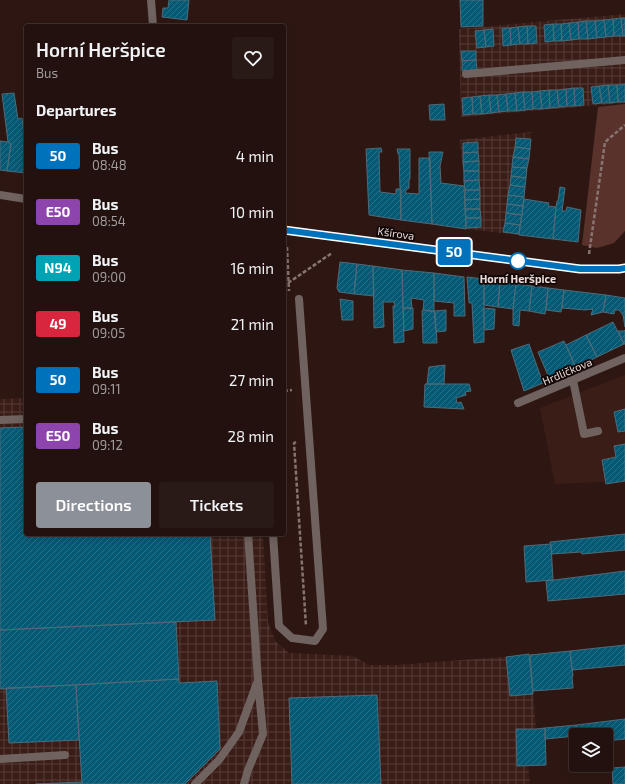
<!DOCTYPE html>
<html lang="en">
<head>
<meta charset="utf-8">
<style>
	body { margin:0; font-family:"Exo 2",sans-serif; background:#2a1a17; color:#f1f3f6; height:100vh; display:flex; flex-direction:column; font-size:15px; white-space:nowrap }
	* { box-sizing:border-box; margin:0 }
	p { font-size:13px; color:#a29d9e }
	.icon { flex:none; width:22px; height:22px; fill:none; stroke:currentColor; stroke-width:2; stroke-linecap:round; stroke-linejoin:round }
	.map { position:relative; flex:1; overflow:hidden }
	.panel { position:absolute; left:24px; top:24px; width:262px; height:512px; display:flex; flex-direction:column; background:#22110e; border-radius:4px; box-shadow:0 2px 10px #0003,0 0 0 1px #3f312e }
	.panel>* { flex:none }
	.badge { padding:0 8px; border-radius:3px; font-size:14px; line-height:26px }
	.tools { position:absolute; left:569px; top:728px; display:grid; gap:8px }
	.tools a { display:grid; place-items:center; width:44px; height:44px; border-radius:4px; background:#22110e; box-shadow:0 2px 10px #0003,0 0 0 1px #3f312e; font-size:20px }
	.map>.badge { position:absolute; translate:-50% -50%; box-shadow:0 0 0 2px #fff }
	h2 { padding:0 12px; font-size:15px; line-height:36px }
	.round { display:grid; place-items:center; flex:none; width:42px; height:42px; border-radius:4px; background:#2a1a17 }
	.summary { display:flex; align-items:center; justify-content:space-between; height:68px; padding:0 12px }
	h1 { font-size:19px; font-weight:600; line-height:30px }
	.button { display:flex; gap:8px; margin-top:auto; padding:8px 12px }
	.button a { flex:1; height:46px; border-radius:4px; background:#8c9099; color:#fff; font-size:16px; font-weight:600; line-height:46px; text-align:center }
	.button a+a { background:#2a1a17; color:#f1f3f6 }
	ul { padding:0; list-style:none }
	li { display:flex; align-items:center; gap:12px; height:56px; padding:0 12px }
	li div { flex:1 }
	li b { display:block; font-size:15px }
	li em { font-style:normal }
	li .badge { min-width:44px; font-weight:700; text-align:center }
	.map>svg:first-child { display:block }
</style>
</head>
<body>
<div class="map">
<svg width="625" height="784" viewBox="0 0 625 784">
	<defs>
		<pattern id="industrial-grid" width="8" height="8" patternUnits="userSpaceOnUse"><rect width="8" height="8" fill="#3a1d17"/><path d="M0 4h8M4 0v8" fill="none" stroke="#573d38"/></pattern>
		<pattern id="building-hatch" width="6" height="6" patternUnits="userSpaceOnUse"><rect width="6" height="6" fill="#045a75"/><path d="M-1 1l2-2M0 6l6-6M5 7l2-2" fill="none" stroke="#297188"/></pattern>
	</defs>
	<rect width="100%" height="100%" fill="#2e1713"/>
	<path fill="#3a1d17" d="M625 375V481L555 484 540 408Z"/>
	<path fill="url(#industrial-grid)" d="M625 14V103L461 117 459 29Z
		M531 132 519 235 466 229 464 186 460 140Z
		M26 398V534H263L268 623 276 642 289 653 353 656 369 665H397L530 655 536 729H516L517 766 528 765 530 784H0V399Z"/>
	<path fill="#59322b" d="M625 104V231L614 243 597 248 582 245 598 107Z"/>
	<path fill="url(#building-hatch)" stroke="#4f6a77" d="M169 0H189L187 20 162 17 163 8H168Z
		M460 0H483V26L461 27Z
		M621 18H625V36H623Z
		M621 18 623 36H614L613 19Z
		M613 19 614 36 606 37 604 20Z
		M604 20 606 37 597 38 595 21Z
		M586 21 588 39H579L578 22Z
		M586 21H595L597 38 588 39Z
		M578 22 579 39 571 40 569 23Z
		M569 23 571 40 562 41 561 24Z
		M553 24 554 41 545 42 544 25Z
		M553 24H561L562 41H554Z
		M527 26 528 44H520L518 27Z
		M527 26H536L537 43 528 44Z
		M518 27 520 44 511 45 510 28Z
		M502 28H510L511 45 503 46Z
		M493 29 494 46 486 47 484 30Z
		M484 30 486 47 477 48 475 31Z
		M461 51H476V60L462 61Z
		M476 60 477 70 462 71V61Z
		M625 84V102H618L617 85Z
		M608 85 610 103H602L599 86Z
		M608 85H617L618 102 610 103Z
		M599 86 602 103 593 104 591 87Z
		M574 88 575 106H567L566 89Z
		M574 88H583L584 105 575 106Z
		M566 89 567 106 559 107 557 90Z
		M549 90H557L559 107 550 108Z
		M549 90 550 108 542 109 540 91Z
		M540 91 542 109H533L532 92Z
		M523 92H532L533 109 525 110Z
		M523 92 525 110 517 111 515 93Z
		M14 93 18 119 22 118 24 134 26 136V173L7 171 11 144 8 142 2 94Z
		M515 93 517 111H508L506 94Z
		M506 94 508 111 499 112 497 95Z
		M489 95H497L499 112 491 113Z
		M489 95 491 113 482 114 480 96Z
		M480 96 482 114H473L472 97Z
		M472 97 473 114 463 115 462 98Z
		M444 104 445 120H430L429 105Z
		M516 138 531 139 530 149 515 147Z
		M0 141 8 142 11 144 7 171 0 170Z
		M478 142V152L463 153V143Z
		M515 147 530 149 529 159 513 157Z
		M381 148 382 152H379L380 192 396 194V189H401V220L369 215 366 149Z
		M397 149H410V179H409V188L406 190 405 193 419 194V158H430L432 224 401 220 399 154H398Z
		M429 152H443L440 166 441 183 464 186 466 229 432 224Z
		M478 152 479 161 463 162V153Z
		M513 157 529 159 527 168 512 167Z
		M479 161V171H464L463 162Z
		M512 167 527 168 526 178 511 176Z
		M464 171H479V180L464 181Z
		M511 176 526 178 525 187 510 185Z
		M479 180 480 190H465L464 181Z
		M510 185 525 187 524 197 508 195Z
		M560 187 565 188 562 211H566L567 207 581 210 578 242 553 239 556 207 557 201H558Z
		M465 190H480V199L465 200Z
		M508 195 524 197 523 206 507 204Z
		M480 199V209H465V200Z
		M524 199 549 203 548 206 556 207 553 239 519 235Z
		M507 204 523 206 522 215 506 213Z
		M465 209H480L481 218H466Z
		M506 213 522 215 520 225 505 223Z
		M466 218H481V227L466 228Z
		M505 223 520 225 519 234 503 232Z
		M340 262 357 264 354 294 339 292 337 288Z
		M357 264 373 266 374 296 354 294Z
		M373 266 402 270 404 342 394 343 393 306H395L394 302H383L384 327 374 328Z
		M402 270 434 273V311L423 310 424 300 411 298 412 308H403Z
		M434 273 464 277 465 316H454V303L434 301Z
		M467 277 484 279V342L474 343 472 303H469Z
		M484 279 500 282 498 307 484 305Z
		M500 282 516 284 513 309 498 307Z
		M516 284 532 286 529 311 520 310 519 326 513 325V309Z
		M532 286 548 288 545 314 529 311Z
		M548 288 564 290 561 312 546 310Z
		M564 290 606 295 603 312 591 315 593 309 585 310 562 308Z
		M606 295 625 298V327L623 315 619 310H615L614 314 603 312Z
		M340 299 353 301V320H342Z
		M403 308H413V329L404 331Z
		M483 308 495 309 494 329 485 330Z
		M423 310 435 312 437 343H423L422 311Z
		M446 310V331L436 332 434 311Z
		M613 322 624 344 597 357 586 335Z
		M625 330V344H624L618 331H624Z
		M586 335 597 357 576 368 566 345Z
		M564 341 576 368 550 380 538 352Z
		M529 344 543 383 524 391 511 350Z
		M445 365 444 384H427L429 367Z
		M425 384H469L471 391 465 392 466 395 456 398 457 403 461 402 464 409 424 407Z
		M625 409V431L618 432 614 412Z
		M26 427V534H210L215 620 0 630V428Z
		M625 444V481L606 484 602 460 616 457 614 446Z
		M625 534V550L582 554 581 552 552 554 550 542Z
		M551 544 553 580 526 582 524 546Z
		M625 571V594L548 601 546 581Z
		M176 622 179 679 0 689V630Z
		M625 645V665L572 670 570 651Z
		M570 651 573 676H572L573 688 533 691 530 655Z
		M529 654 533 694 510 696 506 657Z
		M179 679V683L217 681 220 749 185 784H82L76 685Z
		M76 685 79 740 9 743 6 688Z
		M377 695 381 784H292L289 698Z
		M625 719V739L606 741V735H577L576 725Z
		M576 725 577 735H576V736L545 739V728Z
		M545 728 546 765 517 766 516 729H536Z
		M625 767V784H613L612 768Z
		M82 782V784H36Z"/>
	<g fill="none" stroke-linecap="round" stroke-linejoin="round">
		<path stroke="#887470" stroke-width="2.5" stroke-dasharray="4 2" stroke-linecap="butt" d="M287 247 289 291
			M589 254 605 142 625 125
			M288 283 332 253
			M284 391 292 390
			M296 442 294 443 306 626"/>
		<path stroke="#6f625f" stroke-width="8" d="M466 74 625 60
			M573 380 584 434 598 431
			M518 403 625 358
			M0 420 26 419
			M273 534 279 626 292 638 315 641 323 629 299 299
			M0 759 65 755
			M195 784 219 760 239 732 257 683
			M244 784 248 770 263 734 258 681 248 534"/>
		<path stroke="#6f625f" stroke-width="8" d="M151 0 153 26
			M0 195 26 199
			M284 230 580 269H619L625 268"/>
	</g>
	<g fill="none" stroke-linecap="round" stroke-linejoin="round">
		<g stroke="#fff" stroke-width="9">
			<path id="line" d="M284 230 580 269H619L625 268"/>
		</g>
		<use href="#line" stroke="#0072bc" stroke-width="6"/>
	</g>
	<circle fill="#fff" stroke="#0072bc" stroke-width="2" cx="518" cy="261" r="8"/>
	<g text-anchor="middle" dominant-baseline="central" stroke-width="3.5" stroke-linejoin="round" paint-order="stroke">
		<g font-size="11" fill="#ebdad7" stroke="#0f0605">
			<text transform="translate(396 233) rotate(8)">Kšírova</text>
			<text transform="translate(567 371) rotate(-23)">Hrdličkova</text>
		</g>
		<g font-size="11" font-weight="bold" fill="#ebdad7" stroke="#0f0605">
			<text x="518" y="278">Horní Heršpice</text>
		</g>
	</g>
</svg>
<div class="tools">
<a><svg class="icon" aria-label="layers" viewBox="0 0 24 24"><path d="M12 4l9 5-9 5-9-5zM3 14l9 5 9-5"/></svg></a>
</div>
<b class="badge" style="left:454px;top:252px;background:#0072bc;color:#fff">50</b>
<section class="panel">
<div class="summary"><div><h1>Horní Heršpice</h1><p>Bus</p></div><a class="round"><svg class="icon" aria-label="heart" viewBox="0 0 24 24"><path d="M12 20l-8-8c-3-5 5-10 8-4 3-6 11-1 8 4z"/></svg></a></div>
<h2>Departures</h2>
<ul>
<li><span class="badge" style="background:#0072bc;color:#fff">50</span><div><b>Bus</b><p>08:48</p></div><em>4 min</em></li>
<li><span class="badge" style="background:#8e44ad;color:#fff">E50</span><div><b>Bus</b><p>08:54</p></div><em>10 min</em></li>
<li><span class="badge" style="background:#00a3b4;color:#fff">N94</span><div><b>Bus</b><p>09:00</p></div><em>16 min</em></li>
<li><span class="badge" style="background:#d7263d;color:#fff">49</span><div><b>Bus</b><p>09:05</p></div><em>21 min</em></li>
<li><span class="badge" style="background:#0072bc;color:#fff">50</span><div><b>Bus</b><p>09:11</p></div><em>27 min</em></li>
<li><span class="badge" style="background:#8e44ad;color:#fff">E50</span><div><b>Bus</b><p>09:12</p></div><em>28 min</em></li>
</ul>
<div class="button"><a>Directions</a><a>Tickets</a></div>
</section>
</div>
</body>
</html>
